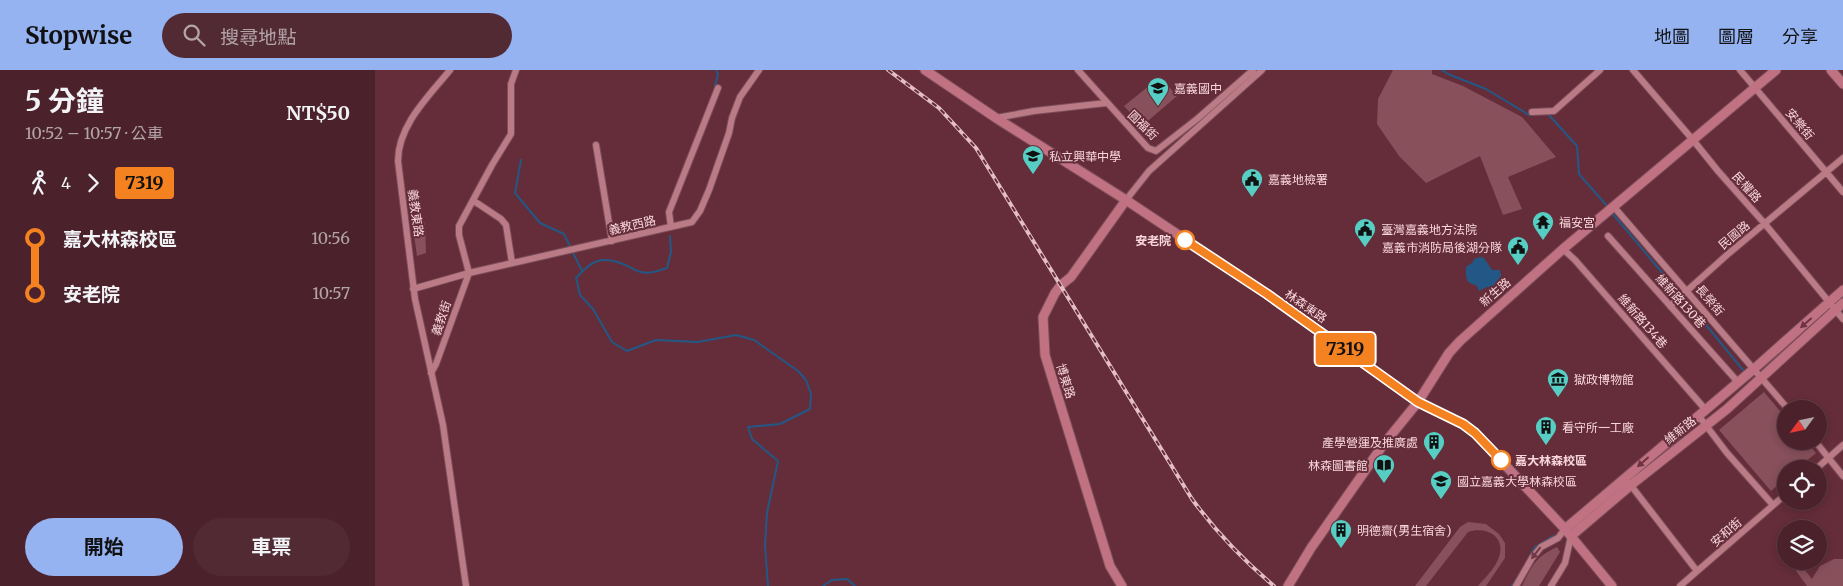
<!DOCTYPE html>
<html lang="zh-TW">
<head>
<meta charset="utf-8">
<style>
	body { margin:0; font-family:Merriweather,"Noto Sans TC",serif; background:#522a33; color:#f1f3f6; height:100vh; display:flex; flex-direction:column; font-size:19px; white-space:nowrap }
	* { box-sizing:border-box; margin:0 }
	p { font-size:16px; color:#b2a4a9 }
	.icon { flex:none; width:28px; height:28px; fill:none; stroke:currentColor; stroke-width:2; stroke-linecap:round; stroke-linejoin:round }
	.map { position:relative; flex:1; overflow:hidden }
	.side { display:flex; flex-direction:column; background:#4b222b; width:375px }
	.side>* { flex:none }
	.badge { padding:0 10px; border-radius:4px; font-size:18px; line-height:32px }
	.needle { width:32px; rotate:237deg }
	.controls { position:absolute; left:1402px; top:330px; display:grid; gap:10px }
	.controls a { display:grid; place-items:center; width:50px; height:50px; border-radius:50%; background:#4b222b; box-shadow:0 2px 8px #0003,0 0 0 1px #623f47; font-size:25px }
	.map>.badge { position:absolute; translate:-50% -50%; box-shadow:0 0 0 2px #fff }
	.legs { display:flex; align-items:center; gap:8px; height:55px; padding:0 25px; font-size:16px }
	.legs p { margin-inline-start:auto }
	.headline { display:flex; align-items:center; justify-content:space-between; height:85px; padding:0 25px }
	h1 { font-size:28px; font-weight:700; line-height:38px }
	.primary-button { display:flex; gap:10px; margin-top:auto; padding:10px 25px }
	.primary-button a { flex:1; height:58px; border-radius:30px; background:#95b2f1; color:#111; font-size:20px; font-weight:700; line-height:58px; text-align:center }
	.primary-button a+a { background:#522a33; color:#f1f3f6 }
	ul { padding:0 25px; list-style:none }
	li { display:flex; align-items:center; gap:18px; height:55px; font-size:19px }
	li i { display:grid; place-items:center; width:8px; height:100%; margin:0 6px; background:currentColor }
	li i::after { content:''; width:12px; height:12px; margin:-6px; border:4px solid; border-radius:50%; background:#4b222b }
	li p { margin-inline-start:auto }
	li:first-child i { background:linear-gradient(#0000 50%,currentColor 0) }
	li:last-child i { background:linear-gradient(currentColor 50%,#0000 0) }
	header { display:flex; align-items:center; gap:30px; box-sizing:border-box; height:70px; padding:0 25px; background:#95b2f1; color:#111 }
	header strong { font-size:24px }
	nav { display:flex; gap:28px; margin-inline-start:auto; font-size:18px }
	.search { width:350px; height:45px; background:#522a33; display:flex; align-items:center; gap:12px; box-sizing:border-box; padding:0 18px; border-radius:28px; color:#b2a4a9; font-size:19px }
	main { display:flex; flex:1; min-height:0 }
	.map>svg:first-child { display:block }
</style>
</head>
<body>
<header>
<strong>Stopwise</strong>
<div class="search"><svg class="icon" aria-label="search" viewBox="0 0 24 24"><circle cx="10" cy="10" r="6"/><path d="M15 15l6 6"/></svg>搜尋地點</div>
<nav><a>地圖</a><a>圖層</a><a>分享</a></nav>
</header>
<main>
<section class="side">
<div class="headline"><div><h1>5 分鐘</h1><p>10:52 – 10:57 · 公車</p></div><b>NT$50</b></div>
<div class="legs"><svg class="icon" aria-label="walk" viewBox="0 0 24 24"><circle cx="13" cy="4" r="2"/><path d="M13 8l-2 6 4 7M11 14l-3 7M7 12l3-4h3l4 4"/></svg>4<svg class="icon" aria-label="forward" viewBox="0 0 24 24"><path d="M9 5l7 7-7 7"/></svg><b class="badge" style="background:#f58220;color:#111">7319</b></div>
<ul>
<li><i style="color:#f58220"></i><b>嘉大林森校區</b><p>10:56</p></li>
<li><i style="color:#f58220"></i><b>安老院</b><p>10:57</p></li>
</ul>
<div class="primary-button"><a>開始</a><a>車票</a></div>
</section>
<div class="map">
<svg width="1468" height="516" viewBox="0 0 1468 516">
	<rect width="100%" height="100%" fill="#642d39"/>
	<path fill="#87505b" d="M1018 0H1057V4L1088 16 1147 47 1181 87 1133 107 1147 139 1128 145 1105 86 1051 113 1024 86 1002 54 1003 29Z
		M785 7 802 26 767 56 749 36Z
		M47 150 50 154 51 183 42 186 37 151Z
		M1389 322 1411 348V371H1431L1441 383 1422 399H1411V408L1396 421 1344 360Z
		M1093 452 1111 454 1124 464 1130 473V488L1111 516H1103C1110 508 1121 497 1124 487 1131 466 1111 456 1093 462L1051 516H1040L1085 457Z
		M1182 477 1185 482 1164 516H1147C1157 496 1160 487 1182 477Z
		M1459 489H1468V516H1432L1419 498 1425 494 1437 509 1445 496Z"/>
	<path fill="#235886" d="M1105 187 1109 188 1117 200H1125L1126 206 1117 218 1112 217 1104 221 1102 216 1093 212 1091 206V197L1098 192 1099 189Z"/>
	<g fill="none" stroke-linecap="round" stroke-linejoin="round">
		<path stroke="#235886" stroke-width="2" d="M1067 0 1073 4 1111 19 1154 45H1159
			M340 16 343 4 341 0
			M1173 44 1202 76 1204 104 1233 137
			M146 90 140 123 165 153 189 164 207 201
			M1237 143 1305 224
			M295 166 296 182 292 198C283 201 275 204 266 202 260 201 254 196 248 194 226 185 216 191 201 208L205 225 218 239 237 272 252 281 281 270 323 272 361 265 379 270 423 301 431 310 436 324 435 339 405 354 373 357 377 369 403 391 392 443 390 475 393 516
			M1308 227 1368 300
			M1154 487 1160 477 1178 466
			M448 516 457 510 472 509 480 516
			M1137 516 1146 502"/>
		<g stroke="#7c4d58" stroke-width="8">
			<path id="street" d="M75 0C54 26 23 55 23 91L40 229 68 355 91 516
				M703 0 773 78 781 81 822 49 878 0
				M1258 0 1318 70 1343 101 1390 154 1468 249
				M1365 0 1468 122
				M1157 42 1179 41 1225 0
				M621 48 659 41 731 33
				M221 75 237 171
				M751 130 774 101 887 0
				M99 131 126 149 131 155 137 193
				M1239 137 1413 339
				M296 157 294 142 343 18
				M1233 166 1362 311
				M1188 179 1200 190 1330 339
				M38 219 94 203 317 152 325 141 334 120 354 63 357 48 365 27 384 0
				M1295 236 1353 184 1468 88
				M56 303 61 294 94 203 84 165V156L117 95 136 64V14L141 0
				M1323 345 1352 383 1398 435
				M1440 371 1468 406
				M1441 399 1468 375
				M1254 413 1322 501
				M1141 516 1157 488 1166 477 1183 468 1190 459
				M1176 516 1190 493 1196 466
				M1305 516 1411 424"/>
		</g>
		<g stroke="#7c4d58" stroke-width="11">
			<path id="secondary" d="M550 0 621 48 751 130 892 224 1043 332 1088 354 1100 363 1190 459 1237 516
				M1456 0 1468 14
				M1190 459 1380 298 1468 220
				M1196 466 1256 415 1352 339 1468 233
				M747 516 735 496 670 285 668 247 680 223 686 215 696 207 751 130
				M913 516 936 478 1008 375 1043 332 1074 283 1085 271 1188 179 1401 0"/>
		</g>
		<use href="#street" stroke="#ba7b86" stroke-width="6"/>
		<use href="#secondary" stroke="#c07282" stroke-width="9"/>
		<g stroke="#e4bec4" stroke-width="4">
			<path id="rail" d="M513 0 564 38 601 78 817 429C841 462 868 490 899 516"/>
		</g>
		<use href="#rail" stroke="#642d39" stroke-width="2" stroke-dasharray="5.5" stroke-linecap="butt"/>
	</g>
	<defs><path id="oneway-solid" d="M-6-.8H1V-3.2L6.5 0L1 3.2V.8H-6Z" transform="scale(1.25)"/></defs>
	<g fill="#6d3440">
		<use href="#oneway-solid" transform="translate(1431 253) rotate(139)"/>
		<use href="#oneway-solid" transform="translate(1268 392) rotate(139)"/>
	</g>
	<use fill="#713945" href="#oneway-solid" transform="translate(1161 483) rotate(128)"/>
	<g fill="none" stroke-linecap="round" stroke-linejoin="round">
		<g stroke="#fff" stroke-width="11">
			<path id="line-1" d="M810 170 892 224 1043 332 1088 354 1100 363 1126 390"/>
		</g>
		<use href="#line-1" stroke="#f58220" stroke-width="8"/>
	</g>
	<defs>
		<g id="school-pin" transform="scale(1.125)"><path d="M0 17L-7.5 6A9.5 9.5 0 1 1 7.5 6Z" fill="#56cec4" stroke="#642d39"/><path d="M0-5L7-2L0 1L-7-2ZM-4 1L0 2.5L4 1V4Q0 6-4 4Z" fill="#111"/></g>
		<g id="civic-pin" transform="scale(1.125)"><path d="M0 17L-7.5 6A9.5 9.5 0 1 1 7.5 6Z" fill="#56cec4" stroke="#642d39"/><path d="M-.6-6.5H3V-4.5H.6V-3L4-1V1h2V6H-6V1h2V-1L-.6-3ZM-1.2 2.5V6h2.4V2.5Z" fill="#111"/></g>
		<g id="temple-pin" transform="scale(1.125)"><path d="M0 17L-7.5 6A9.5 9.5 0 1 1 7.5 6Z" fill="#56cec4" stroke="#642d39"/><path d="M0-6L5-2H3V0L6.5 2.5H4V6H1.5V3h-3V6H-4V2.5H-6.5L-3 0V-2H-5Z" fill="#111"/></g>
		<g id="museum-pin" transform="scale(1.125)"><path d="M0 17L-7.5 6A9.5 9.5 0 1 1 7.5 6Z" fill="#56cec4" stroke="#642d39"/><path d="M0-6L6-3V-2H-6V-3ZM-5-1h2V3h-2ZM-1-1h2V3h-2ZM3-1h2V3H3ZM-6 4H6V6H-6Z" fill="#111"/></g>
		<g id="building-pin" transform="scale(1.125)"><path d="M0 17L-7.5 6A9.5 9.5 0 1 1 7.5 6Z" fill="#56cec4" stroke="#642d39"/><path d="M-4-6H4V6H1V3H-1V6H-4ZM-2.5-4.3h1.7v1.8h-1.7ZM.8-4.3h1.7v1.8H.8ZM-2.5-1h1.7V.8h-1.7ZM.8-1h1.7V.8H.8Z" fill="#111"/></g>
		<g id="library-pin" transform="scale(1.125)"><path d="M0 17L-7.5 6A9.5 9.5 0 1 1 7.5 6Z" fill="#56cec4" stroke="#642d39"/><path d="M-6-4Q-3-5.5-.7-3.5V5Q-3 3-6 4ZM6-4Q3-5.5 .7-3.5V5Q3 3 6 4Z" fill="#111"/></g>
		<g id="university-pin" transform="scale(1.125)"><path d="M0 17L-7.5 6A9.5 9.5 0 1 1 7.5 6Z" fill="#56cec4" stroke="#642d39"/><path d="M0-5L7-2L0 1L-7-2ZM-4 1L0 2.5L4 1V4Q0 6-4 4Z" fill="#111"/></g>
	</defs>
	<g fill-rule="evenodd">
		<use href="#school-pin" x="783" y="18"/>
		<use href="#school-pin" x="658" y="86"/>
		<use href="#civic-pin" x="877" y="109"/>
		<use href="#temple-pin" x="1168" y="152"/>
		<use href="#civic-pin" x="990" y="159"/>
		<use href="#civic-pin" x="1143" y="177"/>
		<use href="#museum-pin" x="1183" y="309"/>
		<use href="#building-pin" x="1171" y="357"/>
		<use href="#building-pin" x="1059" y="372"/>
		<use href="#library-pin" x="1009" y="395"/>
		<use href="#university-pin" x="1066" y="411"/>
		<use href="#building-pin" x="966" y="460"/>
	</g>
	<g fill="#fff" stroke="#f58220" stroke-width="2.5">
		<circle cx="810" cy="170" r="9"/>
		<circle cx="1126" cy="390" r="9"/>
	</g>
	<g text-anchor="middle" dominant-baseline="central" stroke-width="4" stroke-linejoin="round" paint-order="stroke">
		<g font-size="12" fill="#f9d6db" stroke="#642d39" text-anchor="start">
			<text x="799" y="18">嘉義國中</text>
			<text x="674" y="86">私立興華中學</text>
			<text x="893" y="109">嘉義地檢署</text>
			<text x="1184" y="152">福安宮</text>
			<text x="1006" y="159">臺灣嘉義地方法院</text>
			<text x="1127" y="177" text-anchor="end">嘉義市消防局後湖分隊</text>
			<text x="1199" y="309">獄政博物館</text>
			<text x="1187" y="357">看守所一工廠</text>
			<text x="1043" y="372" text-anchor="end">產學營運及推廣處</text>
			<text x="993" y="395" text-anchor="end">林森圖書館</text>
			<text x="1082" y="411">國立嘉義大學林森校區</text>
			<text x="982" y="460">明德齋(男生宿舍)</text>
		</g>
		<g font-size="12" fill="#f9d6db" stroke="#642d39">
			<text transform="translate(1425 54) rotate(50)">安樂街</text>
			<text transform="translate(768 55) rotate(44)">圓福街</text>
			<text transform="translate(1372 117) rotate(48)">民權路</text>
			<text transform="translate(41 143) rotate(82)">義教東路</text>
			<text transform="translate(257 155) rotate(-13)">義教西路</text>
			<text transform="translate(1359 165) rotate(-40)">民國路</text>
			<text transform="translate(1120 222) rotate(-41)">新生路</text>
			<text transform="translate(1335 230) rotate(49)">長榮街</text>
			<text transform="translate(1306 231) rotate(48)">維新路130巷</text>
			<text transform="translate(931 236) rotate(35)">林森東路</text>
			<text transform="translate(66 248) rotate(-71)">義教街</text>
			<text transform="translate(1268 251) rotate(49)">維新路134巷</text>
			<text transform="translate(691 311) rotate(72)">博東路</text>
			<text transform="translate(1305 360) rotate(-38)">維新路</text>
			<text transform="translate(1351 462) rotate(-41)">安和街</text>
		</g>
		<g font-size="12" font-weight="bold" fill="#f9d6db" stroke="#642d39" text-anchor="end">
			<text x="796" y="170">安老院</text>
			<text x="1140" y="390" text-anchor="start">嘉大林森校區</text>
		</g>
	</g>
</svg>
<div class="controls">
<a><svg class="needle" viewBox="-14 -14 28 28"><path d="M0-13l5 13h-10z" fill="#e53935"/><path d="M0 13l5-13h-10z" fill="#b2a4a9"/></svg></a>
<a><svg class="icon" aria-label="locate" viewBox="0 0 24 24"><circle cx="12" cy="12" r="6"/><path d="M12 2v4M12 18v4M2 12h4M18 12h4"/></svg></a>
<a><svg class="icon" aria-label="layers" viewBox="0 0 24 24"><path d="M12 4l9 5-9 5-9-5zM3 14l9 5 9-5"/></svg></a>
</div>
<b class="badge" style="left:970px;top:279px;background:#f58220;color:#111">7319</b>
</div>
</main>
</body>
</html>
